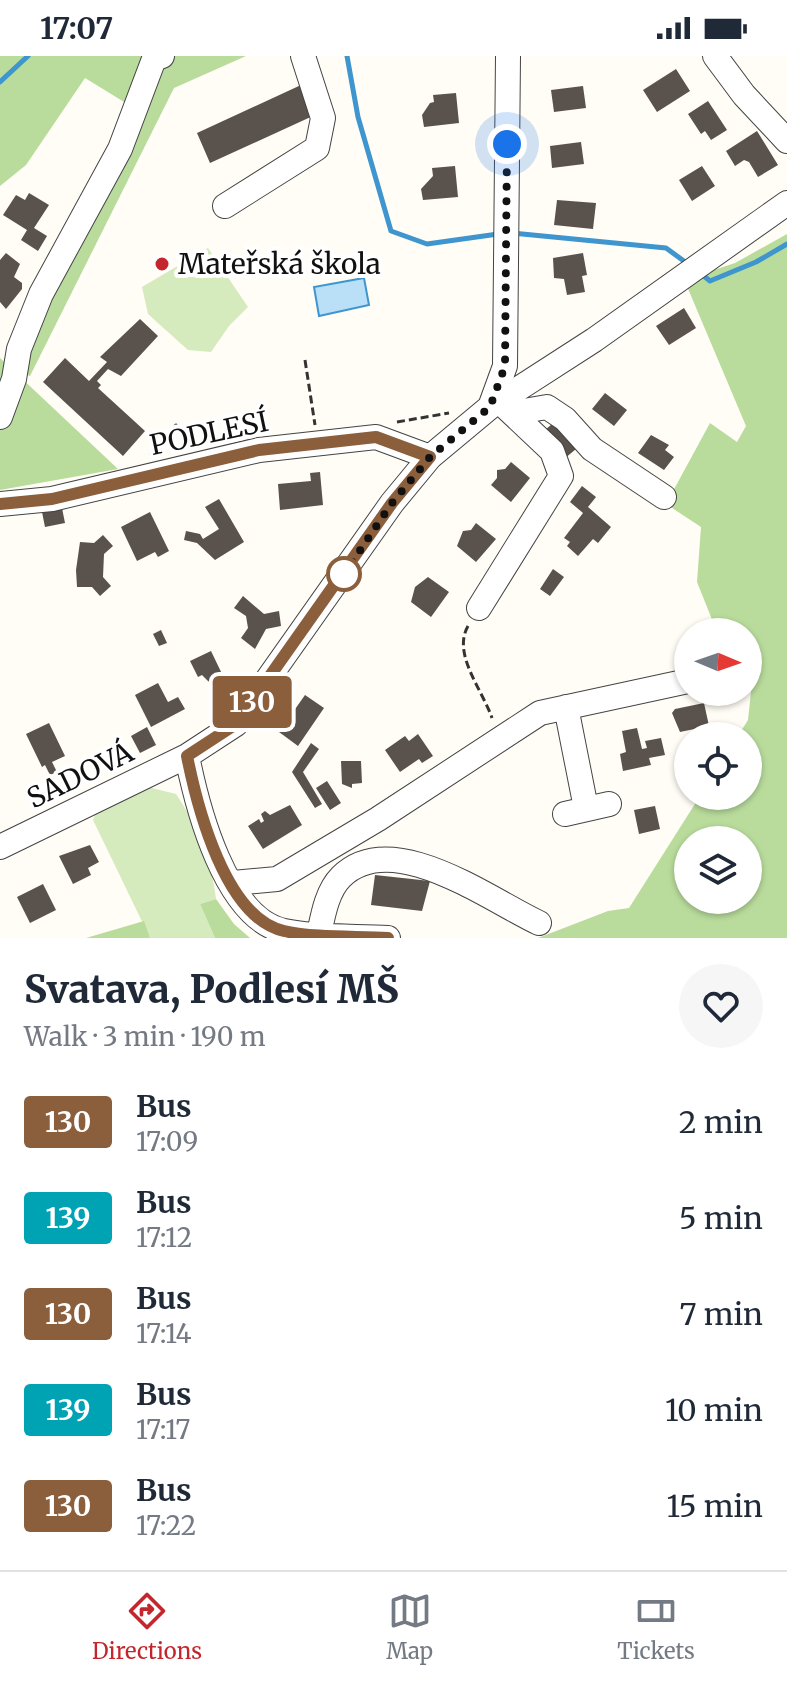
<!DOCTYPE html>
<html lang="en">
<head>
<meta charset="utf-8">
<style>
	body { margin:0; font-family:Merriweather,serif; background:#f6f6f7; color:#1f2937; height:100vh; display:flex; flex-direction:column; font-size:30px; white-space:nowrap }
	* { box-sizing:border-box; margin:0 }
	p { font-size:26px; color:#747a83 }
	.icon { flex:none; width:44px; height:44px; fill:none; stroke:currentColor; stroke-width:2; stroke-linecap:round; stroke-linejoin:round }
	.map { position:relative; height:882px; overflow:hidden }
	.sheet { display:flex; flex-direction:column; background:#fff; flex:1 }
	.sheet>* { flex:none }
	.badge { padding:0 16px; border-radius:6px; font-size:28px; line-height:52px }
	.needle { width:52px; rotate:92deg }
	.tools { position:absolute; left:674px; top:562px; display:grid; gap:16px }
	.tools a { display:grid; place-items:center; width:88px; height:88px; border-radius:50%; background:#fff; box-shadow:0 2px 6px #0004; font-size:40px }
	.you { position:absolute; width:40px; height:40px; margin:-20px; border:6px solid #fff; border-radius:50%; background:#1a73e8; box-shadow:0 0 0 12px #1a73e833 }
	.map>.badge { position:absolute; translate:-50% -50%; box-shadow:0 0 0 4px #fff }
	.round { display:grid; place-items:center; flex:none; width:84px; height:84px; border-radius:42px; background:#f6f6f7 }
	.overview { display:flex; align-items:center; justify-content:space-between; height:136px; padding:0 24px }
	h1 { font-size:38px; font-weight:800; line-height:60px }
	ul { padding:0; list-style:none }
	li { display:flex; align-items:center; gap:24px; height:96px; padding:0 24px }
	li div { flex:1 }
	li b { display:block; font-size:30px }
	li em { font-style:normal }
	li .badge { min-width:88px; font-weight:700; text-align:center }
	.status { display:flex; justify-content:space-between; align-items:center; height:56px; padding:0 40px; background:#fff; direction:ltr }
	.status svg { height:22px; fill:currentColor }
	.dock { display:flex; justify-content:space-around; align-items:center; height:112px; border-top:2px solid #e0e1e3; background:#fff; font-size:22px; color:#747a83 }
	.dock a { display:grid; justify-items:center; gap:4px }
	.dock .current { color:#c4262e }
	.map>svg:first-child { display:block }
</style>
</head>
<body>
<div class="status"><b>17:07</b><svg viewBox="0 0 49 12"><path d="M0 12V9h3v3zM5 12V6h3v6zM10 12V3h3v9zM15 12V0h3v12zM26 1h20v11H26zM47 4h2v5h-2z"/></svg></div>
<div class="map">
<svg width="787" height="882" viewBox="0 0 787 882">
	<rect width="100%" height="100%" fill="#fffdf5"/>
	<path fill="#d5ebbd" d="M208 192 248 251 229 270 211 296 188 294 148 258 142 231Z
		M148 731 176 738C197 769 212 806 216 843L200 848 215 882H150L93 764 96 756Z"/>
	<path fill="#b9dc9c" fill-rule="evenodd" d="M0 0H246L174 32 30 320 19 316 129 49 85 22 26 109 0 130Z
		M787 178V882H538L608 855 629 852 700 740H748V680H738L748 664 752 626 748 621V576H717L697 526 701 471 666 448 710 367 737 386 746 370 686 228 699 219 735 207ZM688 784H748V844H688Z
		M0 302 118 413 0 434Z
		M216 843 234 868 250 882H215L200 848Z
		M144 865 150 882H86Z"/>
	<path fill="#b9e0f7" stroke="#3f96cf" stroke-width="2" d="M364 222 369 249 319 260 314 231Z"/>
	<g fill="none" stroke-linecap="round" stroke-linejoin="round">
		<path stroke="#3f96cf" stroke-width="5" d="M347 0 358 61 391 175 427 188 498 178
			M0 26 28 0
			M512 177 666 192 688 208
			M699 216 710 225 756 206 787 188"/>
	</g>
	<path fill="#5a524d" d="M676 13 690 35 657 56 643 34Z
		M301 29 315 59 210 107 197 77Z
		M583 30 586 52 554 56 551 34Z
		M456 37 459 67 424 71 422 59 430 47 434 46 433 39Z
		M708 45 727 74 711 84 705 75 701 78 688 58Z
		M757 75 778 109 758 121 749 106 744 104 735 110 726 95Z
		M581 86 584 108 552 112 550 90Z
		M455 110 458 141 423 144 421 133 433 120 432 112Z
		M702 110 715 130 692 145 679 124Z
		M29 137 49 149 34 172 47 180 38 195 21 184 27 174 3 159 16 139 25 144Z
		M557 144 596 147 593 173 554 169Z
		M6 197 20 208 14 221 22 227V233L6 253 0 246V204Z
		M583 197 587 219 582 220 585 236 567 239 564 223 554 222 553 202Z
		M684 252 696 272 669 289 656 270Z
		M140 263 158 280 121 320 108 313 97 325 101 329 98 332 145 375 123 400 43 326 65 302 89 325 107 306 100 301Z
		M605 337 627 354 614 370 592 353Z
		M558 363 571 377 565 382 576 393 564 403 545 374Z
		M651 379 669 389 665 394 674 401 664 414 638 397Z
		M511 406 530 422 511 446 491 429 497 422V414L505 413Z
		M320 416 323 449 280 454 278 428 311 425 310 417Z
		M582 430 596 441 588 451 611 471 598 487 593 483 578 500 567 490 570 486 564 482 583 457 570 446Z
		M219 443 244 486 215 504 197 487 184 484 186 475 200 478 203 483 219 473 205 451Z
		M61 447 65 467 45 471 41 451Z
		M150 456 169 495 158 501 155 496 137 505 121 471Z
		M476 467 496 483 476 506 457 490 463 475 471 474Z
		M103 479 113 490 104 498 103 521 111 530 100 540 92 531H77L76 514 80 486 94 487Z
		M553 513 564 521 550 540 540 533Z
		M428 521 449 536 431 561 411 546 415 531Z
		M243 540 264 558 279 555 281 570 266 573 255 593 241 582 248 572 246 560 234 552Z
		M161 574 167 587 159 590 153 578Z
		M211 595 223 620 212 629 202 619 198 621 190 605Z
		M158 627 168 646 178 641 185 653 151 671 135 639Z
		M305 639 324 652 298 690 279 676Z
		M704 647 709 670 680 676 672 657 675 653Z
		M49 667 65 700 52 706 57 716 50 719 45 709 42 711 26 678Z
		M147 671 156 689 140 697 131 680Z
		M637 672 642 693 647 692 645 685 661 682 665 699 649 702 651 709 623 715 620 698 626 696 622 675Z
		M418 678 433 700 422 707 419 703 400 716 385 694 405 680 409 685Z
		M311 687 319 693 303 716 322 748 315 752 292 716Z
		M341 705H361L362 727 352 728V732L342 728Z
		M327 725 341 747 330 754 316 732Z
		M290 749 302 769 263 793 248 770 259 763 261 767 264 765 261 758 265 755 270 759Z
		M655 750 660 773 639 778 634 754Z
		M90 789 99 806 88 812 91 819 73 828 59 800Z
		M375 819 430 825 422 855 371 849Z
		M43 828 56 854 30 867 17 841Z"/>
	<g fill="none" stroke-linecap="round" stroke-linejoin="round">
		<g stroke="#444" stroke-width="26">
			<path id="minor" d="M715 0 744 39 787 85
				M225 150 317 92 323 62 303 0
				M490 351 505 310 508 0
				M512 357 547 351 565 363 592 393 664 441
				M0 361 14 323 19 293 41 238 120 93 154 3 162 0
				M0 448 52 443 259 394 376 381 430 401
				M479 552 561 420 552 395 499 345
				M566 651 586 752
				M187 700C197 750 225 862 284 875 316 882 355 880 388 882
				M565 758 609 748
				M0 791 187 700 236 668 392 447 430 401 490 351 594 284 787 147
				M233 827 277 823 378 763 540 657 688 625
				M319 878C323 859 327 835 341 821 392 770 491 845 539 867"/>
		</g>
		<path stroke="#333" stroke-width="3" stroke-dasharray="8 4" stroke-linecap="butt" d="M305 304 315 369
			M397 366 449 357
			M150 399 176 369 191 390
			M468 570C452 598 482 633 492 662"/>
		<use href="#minor" stroke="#fff" stroke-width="24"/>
	</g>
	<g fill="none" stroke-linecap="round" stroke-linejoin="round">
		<g stroke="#fff" stroke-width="18">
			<path id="line" d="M0 448 52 443 259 394 376 381 430 401 392 447 236 668 187 700C197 750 225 862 284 875 316 882 355 880 388 882"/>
		</g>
		<use href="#line" stroke="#8b5e3c" stroke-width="12"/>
		<path stroke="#111" stroke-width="8" stroke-dasharray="0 14.4" d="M344 518 392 447 430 401 490 351 505 310 507 88"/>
	</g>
	<circle fill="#c4262e" stroke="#fff" stroke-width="3" cx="162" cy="208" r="8"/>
	<circle fill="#fff" stroke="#8b5e3c" stroke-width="4" cx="344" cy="518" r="16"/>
	<g text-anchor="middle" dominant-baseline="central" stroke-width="8" stroke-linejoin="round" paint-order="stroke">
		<g font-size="28" fill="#111" stroke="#fff" text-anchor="start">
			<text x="178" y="208">Mateřská škola</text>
		</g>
		<g font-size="28" fill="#111" stroke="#fff">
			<text transform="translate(209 377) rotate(-12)">PODLESÍ</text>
			<text transform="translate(80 719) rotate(-26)">SADOVÁ</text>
		</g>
	</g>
</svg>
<div class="tools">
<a><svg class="needle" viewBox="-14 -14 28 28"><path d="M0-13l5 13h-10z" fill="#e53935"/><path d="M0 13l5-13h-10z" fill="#747a83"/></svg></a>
<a><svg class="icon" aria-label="locate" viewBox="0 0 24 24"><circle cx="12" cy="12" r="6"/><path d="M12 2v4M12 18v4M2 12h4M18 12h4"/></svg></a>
<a><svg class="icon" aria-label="layers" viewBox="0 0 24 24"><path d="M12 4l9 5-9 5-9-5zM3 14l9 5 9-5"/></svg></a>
</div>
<div class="you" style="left:507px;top:88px"></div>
<b class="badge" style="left:252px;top:646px;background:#8b5e3c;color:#fff">130</b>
</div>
<section class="sheet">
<div class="overview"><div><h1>Svatava, Podlesí MŠ</h1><p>Walk · 3 min · 190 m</p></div><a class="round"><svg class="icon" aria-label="heart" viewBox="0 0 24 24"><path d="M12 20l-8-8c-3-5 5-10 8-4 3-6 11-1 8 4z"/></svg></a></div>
<ul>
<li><span class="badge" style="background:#8b5e3c;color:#fff">130</span><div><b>Bus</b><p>17:09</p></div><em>2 min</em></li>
<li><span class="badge" style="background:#00a3b4;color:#fff">139</span><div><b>Bus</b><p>17:12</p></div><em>5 min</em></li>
<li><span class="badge" style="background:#8b5e3c;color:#fff">130</span><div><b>Bus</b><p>17:14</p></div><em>7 min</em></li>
<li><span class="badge" style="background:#00a3b4;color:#fff">139</span><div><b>Bus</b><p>17:17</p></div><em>10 min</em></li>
<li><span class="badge" style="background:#8b5e3c;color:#fff">130</span><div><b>Bus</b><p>17:22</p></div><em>15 min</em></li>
</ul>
</section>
<nav class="dock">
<a class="current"><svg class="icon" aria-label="directions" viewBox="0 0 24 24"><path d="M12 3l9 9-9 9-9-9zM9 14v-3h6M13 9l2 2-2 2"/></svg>Directions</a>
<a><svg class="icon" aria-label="map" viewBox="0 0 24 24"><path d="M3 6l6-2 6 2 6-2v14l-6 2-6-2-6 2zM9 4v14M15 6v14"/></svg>Map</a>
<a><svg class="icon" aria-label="tickets" viewBox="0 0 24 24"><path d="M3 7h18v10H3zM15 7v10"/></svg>Tickets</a>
</nav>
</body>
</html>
